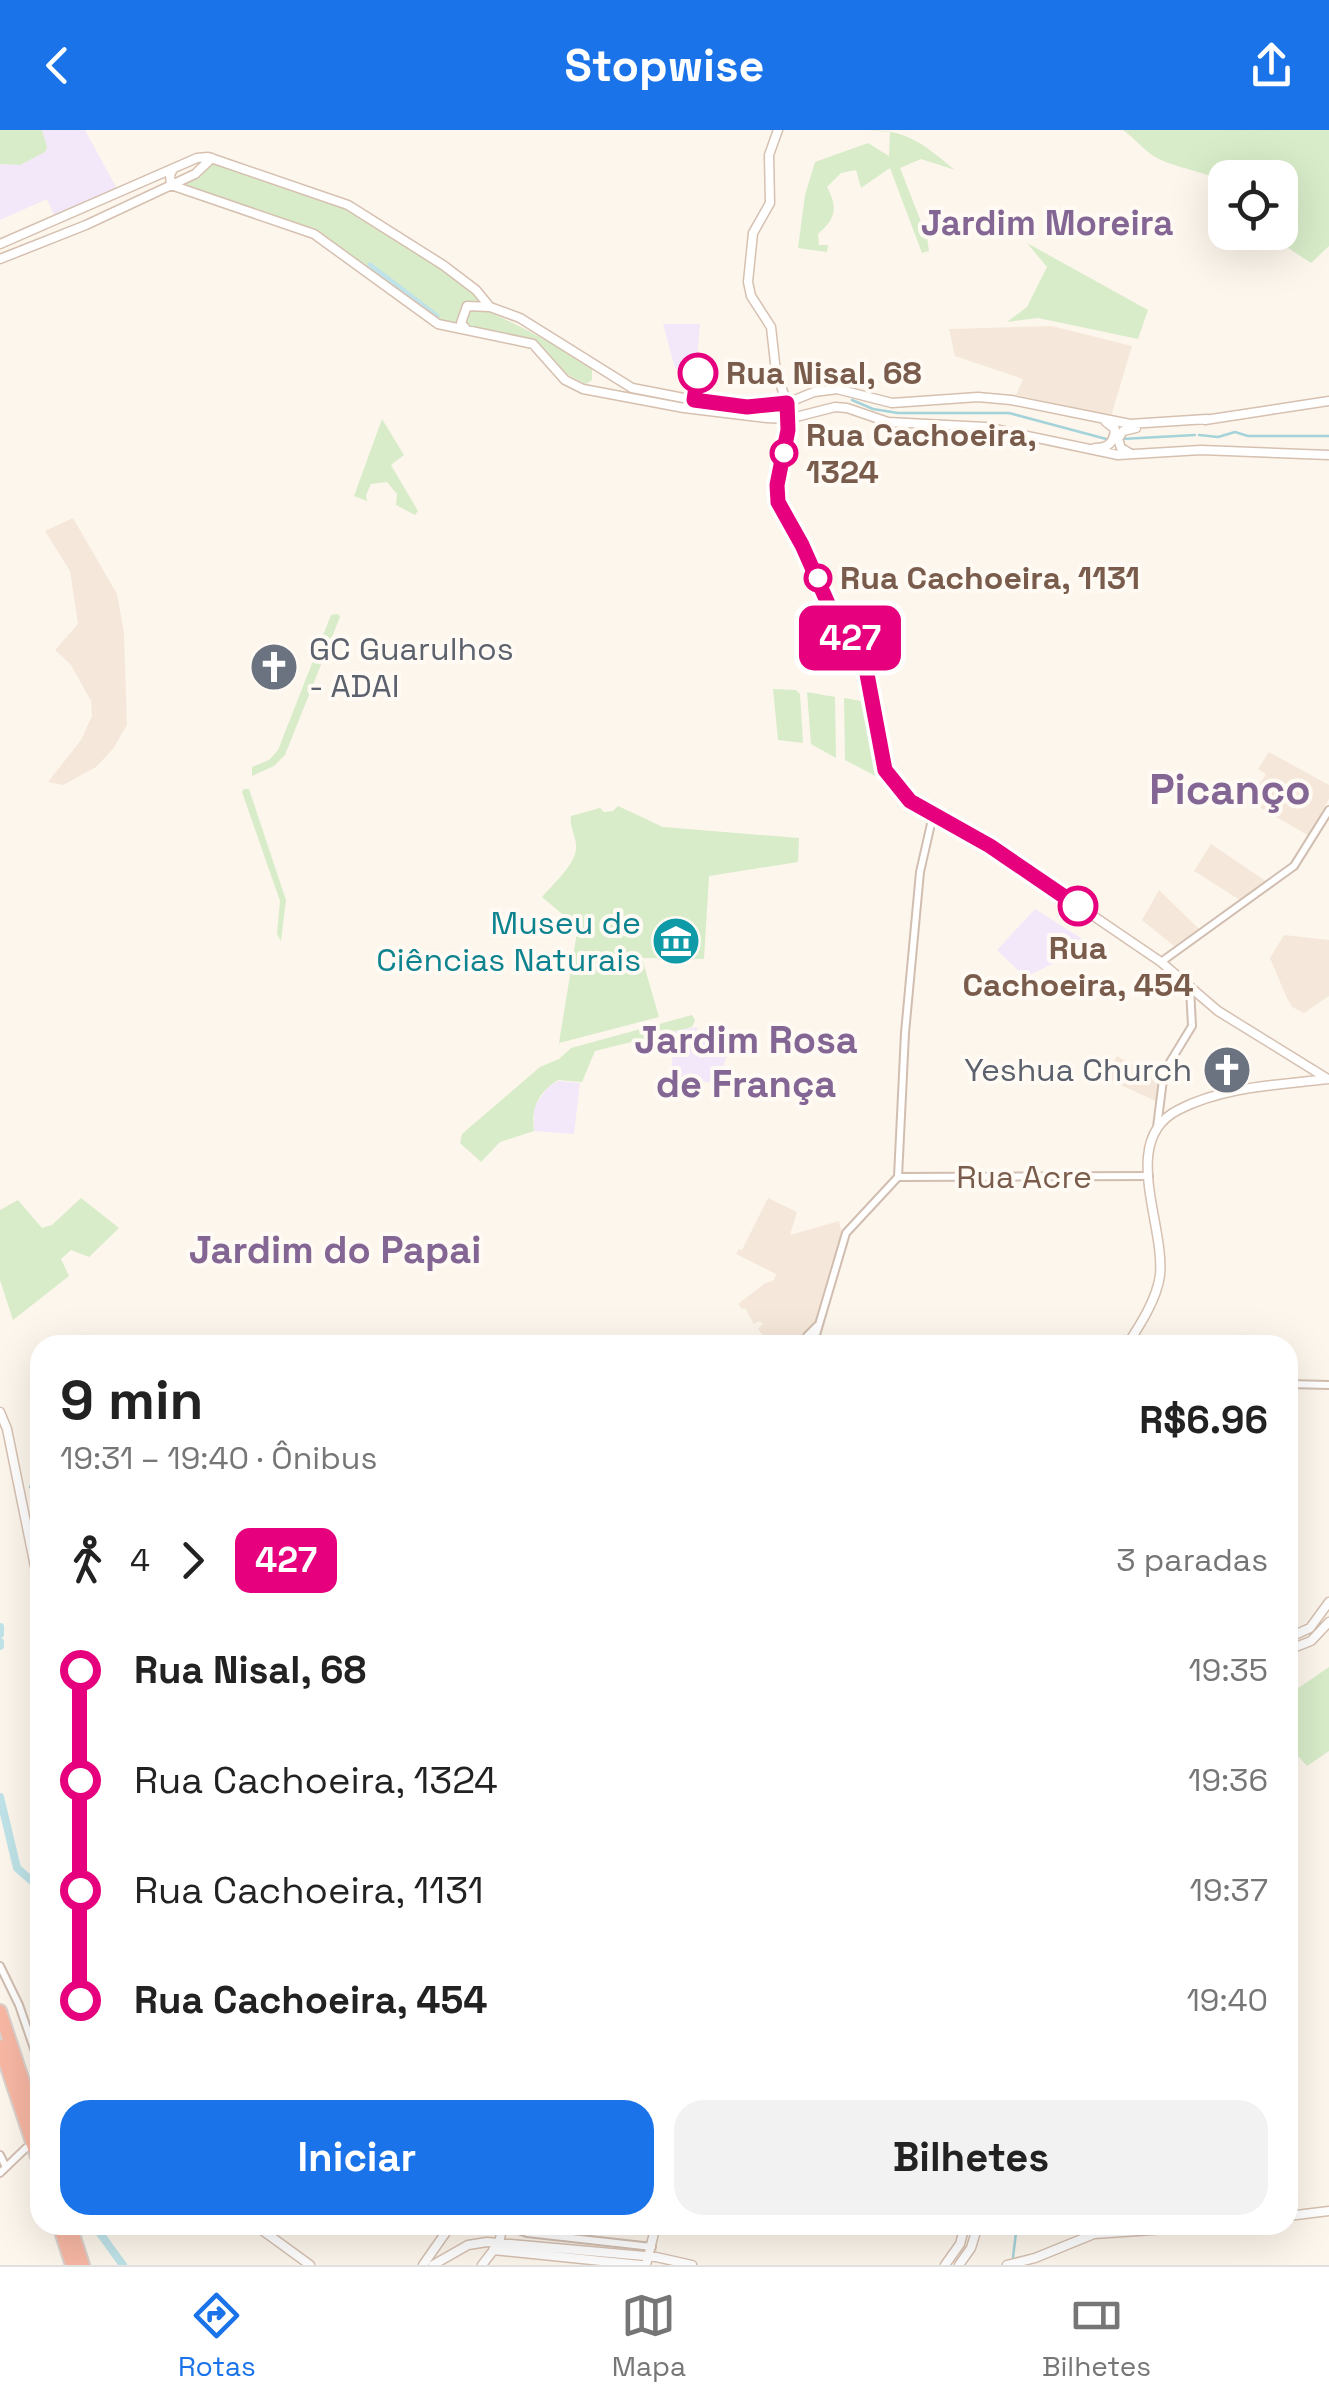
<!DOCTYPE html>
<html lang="pt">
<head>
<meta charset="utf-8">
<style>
	body { margin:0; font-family:"Space Grotesk",sans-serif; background:#f2f2f2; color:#222; height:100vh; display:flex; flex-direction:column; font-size:38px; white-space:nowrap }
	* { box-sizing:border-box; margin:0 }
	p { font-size:32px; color:#767676 }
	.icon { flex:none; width:55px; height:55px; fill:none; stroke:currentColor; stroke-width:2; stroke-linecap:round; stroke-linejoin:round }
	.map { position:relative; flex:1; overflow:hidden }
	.sheet { position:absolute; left:30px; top:1205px; width:1268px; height:900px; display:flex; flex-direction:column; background:#fff; border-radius:30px; box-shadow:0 10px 40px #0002 }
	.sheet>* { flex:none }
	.badge { padding:0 20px; border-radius:15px; font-size:35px; line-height:65px }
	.buttons { position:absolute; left:1208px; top:30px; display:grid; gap:20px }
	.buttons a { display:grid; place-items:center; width:90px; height:90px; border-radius:20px; background:#fff; box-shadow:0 10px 40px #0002; font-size:50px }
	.map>.badge { position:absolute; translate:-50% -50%; box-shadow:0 0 0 5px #fff }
	.legs { display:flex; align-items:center; gap:15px; height:110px; padding:0 30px; font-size:32px }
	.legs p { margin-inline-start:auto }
	.summary { display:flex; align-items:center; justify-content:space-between; height:170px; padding:0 30px }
	h1 { font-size:55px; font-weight:600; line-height:75px }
	.button { display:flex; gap:20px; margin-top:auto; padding:20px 30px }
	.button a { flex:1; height:115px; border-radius:30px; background:#1a73e8; color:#fff; font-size:40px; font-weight:600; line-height:115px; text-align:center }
	.button a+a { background:#f2f2f2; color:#222 }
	ul { padding:0 30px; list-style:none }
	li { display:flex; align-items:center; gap:35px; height:110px; font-size:38px }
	li i { display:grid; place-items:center; width:15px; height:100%; margin:0 12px; background:currentColor }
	li i::after { content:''; width:25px; height:25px; margin:-12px; border:8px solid; border-radius:50%; background:#fff }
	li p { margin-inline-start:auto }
	li:first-child i { background:linear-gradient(#0000 50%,currentColor 0) }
	li:last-child i { background:linear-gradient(currentColor 50%,#0000 0) }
	header { display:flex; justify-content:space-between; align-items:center; height:130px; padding:0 30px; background:#1a73e8; color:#fff; font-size:45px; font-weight:600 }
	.tabs { display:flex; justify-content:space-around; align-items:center; height:140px; border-top:2px solid #e0e0e0; background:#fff; font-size:28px; color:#767676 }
	.tabs a { display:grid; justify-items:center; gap:5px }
	.tabs .current { color:#1a73e8 }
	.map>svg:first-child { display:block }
</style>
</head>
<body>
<header><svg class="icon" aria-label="back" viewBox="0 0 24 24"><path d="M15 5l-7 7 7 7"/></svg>Stopwise<svg class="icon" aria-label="share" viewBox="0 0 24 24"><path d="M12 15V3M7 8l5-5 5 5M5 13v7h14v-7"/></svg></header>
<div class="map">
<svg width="1329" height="2135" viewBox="0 0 1329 2135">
	<rect width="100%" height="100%" fill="#fdf6ec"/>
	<path fill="#f5e8da" d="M1052 196 1132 216 1111 286 1016 265 1023 249 955 226 949 199Z
		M73 388 117 464 124 503 127 595 113 619 96 637 63 655 48 652 81 610 92 586 91 571 71 535 55 520 78 494 70 441 45 401Z
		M1269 622 1329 655V669L1309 706 1249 671 1266 644 1258 639Z
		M1211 714 1245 737 1267 752 1240 770 1194 741Z
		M1159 760 1199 799 1174 816 1142 790Z
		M1284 805 1329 810V866L1304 883 1292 877 1286 866 1270 828Z
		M1117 926 1159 951 1156 971 1105 948Z
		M768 1068 797 1082 790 1105 839 1091 842 1104 821 1183 814 1199 794 1215H771L758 1199 763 1194 759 1191 754 1194 745 1178 742 1179 738 1174 764 1154 774 1150 776 1144 736 1124 739 1119 742 1120Z"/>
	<path fill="#f3e8fa" d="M42 0H85L116 57 107 66 76 79 54 85 47 69 0 90V34L20 35 45 22 47 17Z
		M663 194H700L696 240 675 238Z
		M1035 779 1092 815 1025 847 997 820Z
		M697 897V905L730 912 719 953 671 950 674 901Z
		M558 951 580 953 574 1004 534 1001V977L547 958Z"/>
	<path fill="#d8ecc9" d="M0 0H42L47 17 45 22 20 35 0 34Z
		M868 0C909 0 924 15 955 40L921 29 900 38 927 107 929 121 922 123 890 38 861 58 856 40 841 43 827 57C838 78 836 88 818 104L819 115H828L827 122 798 118 805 65 815 32 868 13 889 26 890 2Z
		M1123 0H1329V116L1311 133 1270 106 1280 102V48H1225V54C1214 43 1174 38 1155 27 1144 20 1134 8 1123 0Z
		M212 32 350 79 443 138 482 172 472 173 460 197 443 194 326 108 174 55Z
		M1027 113 1148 180 1138 209 1038 188 1007 192 1027 177 1047 137Z
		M475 177C518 193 554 214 592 239V250L586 254 557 239 548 222 536 212 472 200 465 190 469 178Z
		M382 289 404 325 391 335 418 381 415 385 396 375 397 364 387 352 371 354 366 365 367 371 354 366Z
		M338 484 340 487 285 625 274 636 252 646V637L269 630 278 620 331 485Z
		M773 559 796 560 800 564 803 613 778 610Z
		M807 562 835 567 836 628 811 614Z
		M844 568 867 572 875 631 881 649 845 630Z
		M244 659H249L286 770 281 811 277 804 280 771 242 662Z
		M618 676 663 697 799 708 798 732 709 746 704 829 642 828 659 887 559 913 577 802 574 794 542 767C552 755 575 735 576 719 577 707 569 697 571 686L600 678 604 682 613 681Z
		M692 885 695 890 692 897 595 921 582 952 558 950C538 963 531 977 534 1001L500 1012 481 1032 460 1013 462 1004 540 937 559 929 571 918Z
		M81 1068 119 1098 89 1127 71 1120 61 1129 69 1146 13 1190 0 1150V1080L18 1070 42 1098 52 1095Z
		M1329 1537V1621L1307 1636 1288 1615V1565Z"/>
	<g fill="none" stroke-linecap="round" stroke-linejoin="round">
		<path stroke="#a5d3da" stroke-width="2.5" d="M852 270 873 279 898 283H1009L1110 310
			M1199 305 1218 307 1235 302 1248 306H1329
			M1122 309 1195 305
			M30 1357 40 1344
			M1013 2127 1017 2095"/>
		<path stroke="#bfe3e8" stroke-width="5" d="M370 135 437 186"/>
		<path stroke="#bfe3e8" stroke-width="8" d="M0 1497V1504
			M0 1512V1516
			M0 1667 17 1738 40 1758
			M94 2095 123 2135"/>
		<g stroke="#d1beb0" stroke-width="10">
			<path id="tertiary" d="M1161 832 1294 736 1329 680
				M1157 997 1164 942 1192 896 1190 858
				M898 1047 1149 1046
				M807 1206 817 1196
				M796 1215 810 1205
				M813 1215 846 1103 898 1047 905 903 920 742 933 685
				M1288 1254 1329 1255
				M0 1836 19 1875 40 1936
				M0 2025 6 2037
				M0 2043 26 2018
				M505 2095 527 2103 652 2117
				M267 2104 274 2095"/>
		</g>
		<g stroke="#d6c0b0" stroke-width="11">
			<path id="secondary" d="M778 0 769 25 770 73 753 103 748 152 751 166 771 197 776 242 787 273V299L777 355 778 372 802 415 830 479 863 528 885 640 910 671 1023 738 1161 832 1218 881 1328 949
				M173 39 170 45 171 55 314 104 438 194 533 214 565 250 583 259 684 278 767 288 788 289 835 277 847 278 888 292 985 297 1118 325 1201 320 1329 325
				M0 114 197 28 208 27 348 75 443 135 476 160 490 177
				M0 129 86 95 195 44 212 28
				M467 200 461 193 467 176 490 177 520 188 632 258 694 270 764 277 787 273 814 262 837 259 892 273 978 267 1011 270 1130 294 1207 289
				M1205 290 1329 271
				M1095 318C1108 318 1114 313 1115 299L1106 292
				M1131 324 1121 318 1118 309 1123 301 1136 298
				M1127 1215C1140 1195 1157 1169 1160 1145 1165 1094 1119 1010 1178 980 1224 956 1279 955 1329 949
				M0 1282 7 1299 40 1461
				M1288 1508 1310 1498 1329 1472
				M1288 1520 1311 1511 1329 1492
				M1288 2086 1329 2081
				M255 2095 310 2135
				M493 2120 641 2135
				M423 2135 451 2095
				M433 2135 468 2115 487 2112 656 2127 692 2135
				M482 2135 499 2113 503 2095
				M646 2135 656 2095
				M945 2135 960 2114 965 2095
				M959 2135 971 2118 978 2095
				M1007 2135 1035 2128 1094 2104 1225 2095"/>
		</g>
		<g stroke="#dad1cd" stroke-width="16">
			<path id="motorway" d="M0 1881 40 2003
				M0 1916 40 2036
				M59 2095 72 2135
				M70 2095 83 2135"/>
		</g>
		<use href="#tertiary" stroke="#fff" stroke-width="6"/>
		<use href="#secondary" stroke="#fff" stroke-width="8"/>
		<use href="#motorway" stroke="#f7b7a3" stroke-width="12"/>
	</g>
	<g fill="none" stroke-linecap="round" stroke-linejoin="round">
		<g stroke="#fff" stroke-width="22">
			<path id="line-1" d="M698 243 694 270 747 277 787 273 788 300 777 355 778 372 802 415 830 478 864 528 885 640 910 671 990 716 1078 776"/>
		</g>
		<use href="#line-1" stroke="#e6007e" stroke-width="15"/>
	</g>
	<defs>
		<g id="church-disc" transform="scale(2.5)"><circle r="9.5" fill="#6b7280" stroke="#fffaf3"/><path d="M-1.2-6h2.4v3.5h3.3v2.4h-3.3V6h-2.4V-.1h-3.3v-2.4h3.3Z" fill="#fff"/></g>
		<g id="museum-disc" transform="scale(2.5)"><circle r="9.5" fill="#0f9aa8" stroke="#fffaf3"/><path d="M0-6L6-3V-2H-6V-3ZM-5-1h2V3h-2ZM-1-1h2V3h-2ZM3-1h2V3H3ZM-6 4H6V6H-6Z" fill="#fff"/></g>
	</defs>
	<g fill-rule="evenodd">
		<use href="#church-disc" x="274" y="537"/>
		<use href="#museum-disc" x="676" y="811"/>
		<use href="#church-disc" x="1227" y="940"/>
	</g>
	<g fill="#fff" stroke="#e6007e" stroke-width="5">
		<circle cx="698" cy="243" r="18"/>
		<circle cx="784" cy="323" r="12"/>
		<circle cx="818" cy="448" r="12"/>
		<circle cx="1078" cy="776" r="18"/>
	</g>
	<g text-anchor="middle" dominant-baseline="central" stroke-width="8" stroke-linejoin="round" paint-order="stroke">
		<g font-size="32" font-weight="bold" fill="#7a5c4d" stroke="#fffaf3" text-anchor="start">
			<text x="726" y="243">Rua Nisal, 68</text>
			<text x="806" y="305">Rua Cachoeira,<tspan x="806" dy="37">1324</tspan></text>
			<text x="840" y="448">Rua Cachoeira, 1131</text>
			<text x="1078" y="818" text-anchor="middle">Rua<tspan x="1078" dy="37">Cachoeira, 454</tspan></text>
		</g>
		<g font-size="32" fill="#5b616d" stroke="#fffaf3" text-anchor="start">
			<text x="309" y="519">GC Guarulhos<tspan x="309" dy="37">- ADAI</tspan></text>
			<text x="1192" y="940" text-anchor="end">Yeshua Church</text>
		</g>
		<g font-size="32" fill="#0d838f" stroke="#fffaf3" text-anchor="end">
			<text x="641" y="793">Museu de<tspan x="641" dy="37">Ciências Naturais</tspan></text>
		</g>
		<g font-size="32" fill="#7a5c4d" stroke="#fffaf3">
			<text x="1024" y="1047">Rua Acre</text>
		</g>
		<g font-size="35" font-weight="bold" fill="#846695" stroke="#fffaf3">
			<text x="1047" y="93">Jardim Moreira</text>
		</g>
		<g font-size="38" font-weight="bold" fill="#846695" stroke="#fffaf3">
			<text x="746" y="910">Jardim Rosa<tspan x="746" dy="44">de França</tspan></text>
			<text x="335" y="1120">Jardim do Papai</text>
		</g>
		<g font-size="42" font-weight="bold" fill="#846695" stroke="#fffaf3">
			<text x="1230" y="659">Picanço</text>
		</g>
	</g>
</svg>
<div class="buttons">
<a><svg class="icon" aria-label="locate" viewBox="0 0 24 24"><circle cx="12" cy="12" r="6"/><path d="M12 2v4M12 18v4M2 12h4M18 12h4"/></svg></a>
</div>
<b class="badge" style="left:850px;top:508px;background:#e6007e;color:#fff">427</b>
<section class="sheet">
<div class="summary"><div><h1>9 min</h1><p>19:31 – 19:40 · Ônibus</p></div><b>R$6.96</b></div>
<div class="legs"><svg class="icon" aria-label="walk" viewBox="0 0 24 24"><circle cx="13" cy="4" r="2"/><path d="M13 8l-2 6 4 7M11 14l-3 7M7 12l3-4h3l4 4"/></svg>4<svg class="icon" aria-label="forward" viewBox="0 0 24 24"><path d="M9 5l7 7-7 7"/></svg><b class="badge" style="background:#e6007e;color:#fff">427</b><p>3 paradas</p></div>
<ul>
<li><i style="color:#e6007e"></i><b>Rua Nisal, 68</b><p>19:35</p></li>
<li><i style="color:#e6007e"></i><span>Rua Cachoeira, 1324</span><p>19:36</p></li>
<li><i style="color:#e6007e"></i><span>Rua Cachoeira, 1131</span><p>19:37</p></li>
<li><i style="color:#e6007e"></i><b>Rua Cachoeira, 454</b><p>19:40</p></li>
</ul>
<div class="button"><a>Iniciar</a><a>Bilhetes</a></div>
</section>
</div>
<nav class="tabs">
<a class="current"><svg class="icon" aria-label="directions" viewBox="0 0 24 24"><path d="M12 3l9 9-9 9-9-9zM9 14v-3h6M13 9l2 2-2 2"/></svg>Rotas</a>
<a><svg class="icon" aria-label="map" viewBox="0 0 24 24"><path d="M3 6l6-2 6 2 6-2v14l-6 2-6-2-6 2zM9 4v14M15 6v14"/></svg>Mapa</a>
<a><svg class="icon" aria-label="tickets" viewBox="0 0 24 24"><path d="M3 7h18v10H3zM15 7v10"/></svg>Bilhetes</a>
</nav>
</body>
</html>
